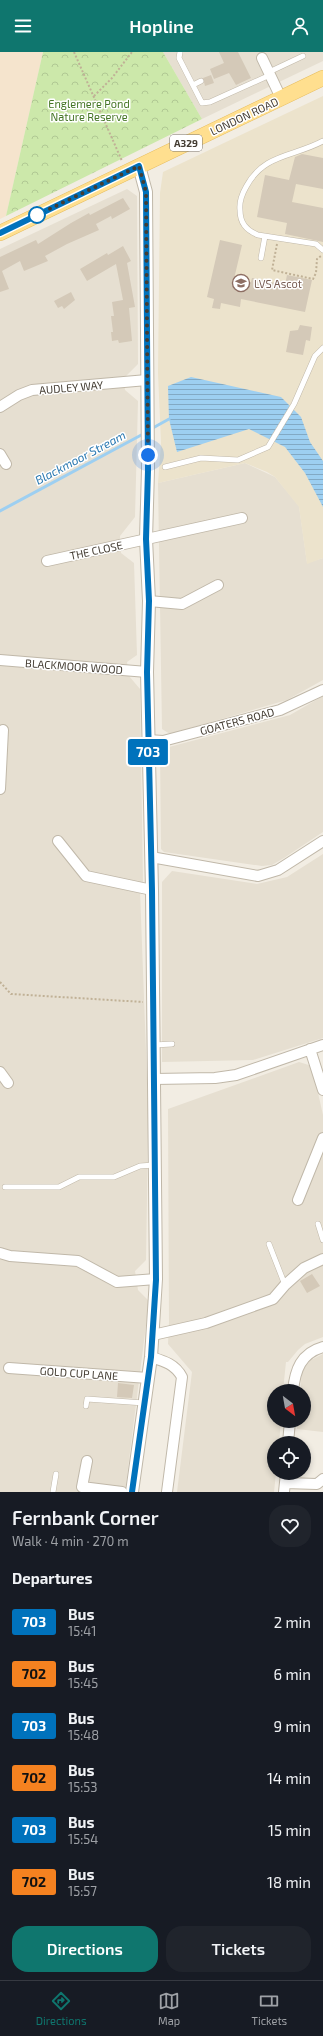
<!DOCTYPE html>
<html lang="en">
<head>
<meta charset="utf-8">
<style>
	body { margin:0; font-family:"Exo 2",sans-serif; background:#20242c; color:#f1f3f6; height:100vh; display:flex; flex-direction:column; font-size:15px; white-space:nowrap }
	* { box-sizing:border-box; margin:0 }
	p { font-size:13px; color:#9ea1a6 }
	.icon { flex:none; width:22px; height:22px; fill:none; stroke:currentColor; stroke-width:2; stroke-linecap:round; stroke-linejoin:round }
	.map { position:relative; height:1440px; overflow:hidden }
	.drawer { display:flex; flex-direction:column; background:#171b24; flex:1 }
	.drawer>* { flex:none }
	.badge { padding:0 8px; border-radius:3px; font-size:14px; line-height:26px }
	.needle { width:26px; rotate:149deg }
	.buttons { position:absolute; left:267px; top:1332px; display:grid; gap:8px }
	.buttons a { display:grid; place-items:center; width:44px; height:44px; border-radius:50%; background:#171b24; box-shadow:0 2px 6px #0003; font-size:20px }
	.you { position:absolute; width:20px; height:20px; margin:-10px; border:3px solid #fff; border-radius:50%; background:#1a73e8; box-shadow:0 0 0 6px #1a73e833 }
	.map>.badge { position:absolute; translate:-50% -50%; box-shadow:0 0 0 2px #fff }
	h2 { padding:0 12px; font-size:15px; line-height:36px }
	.round { display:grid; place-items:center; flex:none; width:42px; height:42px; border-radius:16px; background:#20242c }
	.head { display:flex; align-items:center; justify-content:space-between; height:68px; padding:0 12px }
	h1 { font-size:19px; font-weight:600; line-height:30px }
	.primary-button { display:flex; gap:8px; margin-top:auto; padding:8px 12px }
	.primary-button a { flex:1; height:46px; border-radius:16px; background:#0f766e; color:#fff; font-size:16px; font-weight:600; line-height:46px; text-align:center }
	.primary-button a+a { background:#20242c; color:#f1f3f6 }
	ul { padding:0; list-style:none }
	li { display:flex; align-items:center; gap:12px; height:52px; padding:0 12px }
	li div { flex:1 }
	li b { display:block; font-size:15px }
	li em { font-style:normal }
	li .badge { min-width:44px; font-weight:700; text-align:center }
	header { display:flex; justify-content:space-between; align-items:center; height:52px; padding:0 12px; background:#0f766e; color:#fff; font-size:18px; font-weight:600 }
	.dock { display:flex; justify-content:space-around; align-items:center; height:56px; border-top:1px solid #363941; background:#171b24; font-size:11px; color:#9ea1a6 }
	.dock a { display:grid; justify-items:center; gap:2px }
	.dock .on { color:#0f766e }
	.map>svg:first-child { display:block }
</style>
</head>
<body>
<header><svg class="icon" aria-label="menu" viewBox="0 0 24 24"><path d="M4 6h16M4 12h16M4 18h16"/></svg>Hopline<svg class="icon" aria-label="person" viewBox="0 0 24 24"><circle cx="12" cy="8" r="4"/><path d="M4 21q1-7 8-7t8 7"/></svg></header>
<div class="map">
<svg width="323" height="1440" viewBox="0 0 323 1440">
	<defs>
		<pattern id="park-crowns" width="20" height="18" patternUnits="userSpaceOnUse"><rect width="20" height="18" fill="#cce8aa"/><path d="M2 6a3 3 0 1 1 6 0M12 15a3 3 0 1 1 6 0" fill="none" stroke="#b0c893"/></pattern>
		<pattern id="water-rules" width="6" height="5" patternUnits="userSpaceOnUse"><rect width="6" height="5" fill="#9dcff1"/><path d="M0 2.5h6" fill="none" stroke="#82a9c4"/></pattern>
	</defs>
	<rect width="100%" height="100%" fill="#f2ede3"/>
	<path fill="#e6dfd1" d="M163 0H323V9L202 67Z
		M127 137 137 144 138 312 124 326 125 338 138 349 135 465 120 484 121 501 134 511 137 603 127 610 129 624 140 637 143 830 140 839 148 1053 147 1147 146 1208 135 1219 138 1238 149 1249 125 1440H0V197Z
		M245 411 275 425 299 454 307 511 323 506V628L287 648 170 682 162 677 158 431Z
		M323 644V780L284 806 272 813 262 814 164 800 161 797 160 699 169 695 290 663Z
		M323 802V986L253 1008 162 1010V830L172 819 257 832 287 825Z
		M299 1010 312 1014 323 1063V1285L305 1292 298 1298 288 1310H286L283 1339H274V1369H281L279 1391H274V1421H276L274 1440H177L192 1320 168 1292 169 1270 168 1057Z
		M323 1302V1380L297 1377 298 1369H304V1339H300L302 1320 307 1310Z"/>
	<path fill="#f5e4cd" d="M0 0H43L6 164 0 167Z"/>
	<path fill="#ece3cc" d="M323 44V506L307 512 299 455 275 425 267 420 245 411 158 431 161 391 158 321 160 141 163 120Z"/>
	<path fill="url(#park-crowns)" d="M43 0H163L202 67 6 164Z"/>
	<path fill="url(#water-rules)" d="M191 325 281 345 301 365 310 390 323 409V455L305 421 285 395 249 377 177 400 169 367 168 334Z"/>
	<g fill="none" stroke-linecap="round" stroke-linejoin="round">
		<path stroke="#9dcff1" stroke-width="3" d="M151 377 169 367
			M0 459 145 381"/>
	</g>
	<path fill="#d4c9b8" d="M219 0H238L251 26 236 33 229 21 214 27 210 17 224 11Z
		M211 23 214 31 205 34 203 26Z
		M302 102 323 106V137L296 132 292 150 323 156V190L285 182 287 171 257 165 265 123 289 128 295 105Z
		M123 146 130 157 112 167 111 164 96 172 99 178 67 192 45 204 48 209 24 219 20 209 2 219 9 237 0 240V205L36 188 38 192 71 171 89 161 90 163Z
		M220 188 242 193 234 227 251 230 252 226 285 233 287 223 312 228 305 260 241 247 240 255 221 251 220 257 212 256 214 247 207 245Z
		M123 194 131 209 127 211 135 255 129 256 132 289 119 291 118 288 112 289 111 280H113L111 264H114L112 250 123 248 116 212 87 229 80 217 107 201 108 203Z
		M71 240 75 248 64 257 62 254 58 256 54 249Z
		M300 273 312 275 310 289 306 288 303 303 286 300 290 279 298 278Z
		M312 1222 320 1234 307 1241 300 1229Z
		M118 1331 134 1333 132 1346 117 1345Z"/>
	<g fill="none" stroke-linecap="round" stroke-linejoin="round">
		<g stroke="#c0b8a9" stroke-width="6">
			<path id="service" d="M180 0 179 6 202 51 210 50 270 23
				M269 20 303 4
				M193 33 201 29
				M323 89C294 105 264 101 246 135 242 142 239 149 240 158 240 171 246 178 258 183L316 192 323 198
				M261 206 265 184
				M165 415 201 406 238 408 268 395 294 352 315 304 323 296
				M154 993 172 992
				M5 1135H59L79 1125H114L140 1114 154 1113
				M318 1172 323 1188
				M269 1192 285 1233
				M86 1354 87 1347 144 1351
				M53 1440 56 1422"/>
		</g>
		<g stroke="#c0b8a9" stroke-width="12">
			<path id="minor" d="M262 6 281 46
				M0 355 19 343 32 338 147 328
				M0 402 6 412
				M47 509 242 466
				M149 549 182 552 218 533
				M0 608 147 620
				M148 688 163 689 280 658 323 638
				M0 737 3 678
				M58 789 86 824 152 838
				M151 805 258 824 278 818 323 789
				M310 997 323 1038
				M0 1020 8 1031
				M154 1027 215 1026 236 1023 323 993
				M298 1148 323 1086
				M0 1201 10 1204 78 1209 117 1230 156 1227
				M153 1283 206 1271 273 1247 285 1233 304 1216 323 1207
				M151 1305C164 1309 175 1312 182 1325L167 1440
				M9 1316 148 1326
				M293 1339C295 1318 301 1301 323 1295
				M288 1391 290 1369
				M87 1409 82 1435 122 1440
				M285 1431 317 1432 323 1427
				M284 1440 286 1421"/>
		</g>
		<g stroke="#c0b8a9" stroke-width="14">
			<path id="tertiary" d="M132 1440 151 1305 156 1227 152 838 147 620 149 549 146 487 148 418 146 140 139 114"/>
		</g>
		<g stroke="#e6bc5d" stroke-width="16">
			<path id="primary" d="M0 181 323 26"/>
		</g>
		<path stroke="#c0b196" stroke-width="2" stroke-dasharray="2 2" stroke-linecap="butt" d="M74 0 122 109
			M94 44 112 26 132 0
			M277 192 272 218 313 227 316 221 317 207 321 204
			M0 930 11 942 143 950"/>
		<use href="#service" stroke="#fff" stroke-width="5"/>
		<use href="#minor" stroke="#fff" stroke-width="10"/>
		<use href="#tertiary" stroke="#fff" stroke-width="12"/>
		<use href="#primary" stroke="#ffdf8f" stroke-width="15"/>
	</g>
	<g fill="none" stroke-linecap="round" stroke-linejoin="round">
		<g stroke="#fff" stroke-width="9">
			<path id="line" d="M0 181 139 114 146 140 148 418 146 487 149 549 147 620 152 838 156 1228 151 1305 132 1440"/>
		</g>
		<use href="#line" stroke="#0072bc" stroke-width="6"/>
		<path stroke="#443d33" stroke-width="4" stroke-dasharray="0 7.2" d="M37 163 139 114 146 140 148 403"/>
	</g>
	<defs>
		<g id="school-ring" transform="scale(0.9)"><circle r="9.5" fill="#fff" stroke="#8d6e63" stroke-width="1.5"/><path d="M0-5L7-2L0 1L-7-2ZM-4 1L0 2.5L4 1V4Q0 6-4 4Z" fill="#8d6e63"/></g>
	</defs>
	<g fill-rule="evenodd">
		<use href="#school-ring" x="241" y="231"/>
	</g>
	<circle fill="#fff" stroke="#0072bc" stroke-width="2" cx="37" cy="163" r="8"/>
	<g text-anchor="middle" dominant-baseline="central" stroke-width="3" stroke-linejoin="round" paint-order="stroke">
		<rect fill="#fff" stroke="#7c7770" stroke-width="1" x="170" y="83" width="32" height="16" rx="3"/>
		<g font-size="10" font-weight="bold" fill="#443d33">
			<text x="186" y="91">A329</text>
		</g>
		<g font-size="11" fill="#457626" stroke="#fff">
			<text x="89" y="51">Englemere Pond<tspan x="89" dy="13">Nature Reserve</tspan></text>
		</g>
		<g font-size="11" fill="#443d33" stroke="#fff">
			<text transform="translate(244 64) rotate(-25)">LONDON ROAD</text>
			<text transform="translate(71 335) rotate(-5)">AUDLEY WAY</text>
			<text transform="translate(96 498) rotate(-12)">THE CLOSE</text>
			<text transform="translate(74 614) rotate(4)">BLACKMOOR WOOD</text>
			<text transform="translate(237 669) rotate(-15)">GOATERS ROAD</text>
			<text transform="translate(79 1321) rotate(4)">GOLD CUP LANE</text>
		</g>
		<g font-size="11" fill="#785e54" stroke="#fff" text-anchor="start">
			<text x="254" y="231">LVS Ascot</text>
		</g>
		<g font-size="12" font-style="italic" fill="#2b79b1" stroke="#fff">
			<text transform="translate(80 405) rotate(-28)">Blackmoor Stream</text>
		</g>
	</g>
</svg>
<div class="buttons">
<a><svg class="needle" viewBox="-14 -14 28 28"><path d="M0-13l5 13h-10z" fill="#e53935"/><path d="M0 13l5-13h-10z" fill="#9ea1a6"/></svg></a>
<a><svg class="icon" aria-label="locate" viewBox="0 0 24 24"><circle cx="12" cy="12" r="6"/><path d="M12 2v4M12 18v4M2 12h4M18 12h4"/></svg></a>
</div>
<div class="you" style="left:148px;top:403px"></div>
<b class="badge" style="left:148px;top:700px;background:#0072bc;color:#fff">703</b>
</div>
<section class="drawer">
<div class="head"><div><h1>Fernbank Corner</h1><p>Walk · 4 min · 270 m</p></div><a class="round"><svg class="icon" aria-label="heart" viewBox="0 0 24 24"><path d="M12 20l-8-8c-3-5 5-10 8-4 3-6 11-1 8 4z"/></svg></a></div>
<h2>Departures</h2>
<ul>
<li><span class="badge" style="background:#0072bc;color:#fff">703</span><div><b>Bus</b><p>15:41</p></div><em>2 min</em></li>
<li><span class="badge" style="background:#f58220;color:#111">702</span><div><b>Bus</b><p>15:45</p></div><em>6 min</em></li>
<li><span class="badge" style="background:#0072bc;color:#fff">703</span><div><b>Bus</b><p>15:48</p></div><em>9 min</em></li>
<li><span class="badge" style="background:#f58220;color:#111">702</span><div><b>Bus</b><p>15:53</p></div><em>14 min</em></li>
<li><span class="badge" style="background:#0072bc;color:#fff">703</span><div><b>Bus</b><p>15:54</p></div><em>15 min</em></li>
<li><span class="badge" style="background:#f58220;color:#111">702</span><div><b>Bus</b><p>15:57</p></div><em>18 min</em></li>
</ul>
<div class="primary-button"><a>Directions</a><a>Tickets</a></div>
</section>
<nav class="dock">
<a class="on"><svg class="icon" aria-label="directions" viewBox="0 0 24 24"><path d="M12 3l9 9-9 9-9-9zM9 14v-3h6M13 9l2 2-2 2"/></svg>Directions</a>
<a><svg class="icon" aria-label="map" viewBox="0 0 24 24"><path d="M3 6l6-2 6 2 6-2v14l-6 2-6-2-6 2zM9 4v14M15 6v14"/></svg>Map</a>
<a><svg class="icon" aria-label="tickets" viewBox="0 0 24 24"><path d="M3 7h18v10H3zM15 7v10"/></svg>Tickets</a>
</nav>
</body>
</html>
